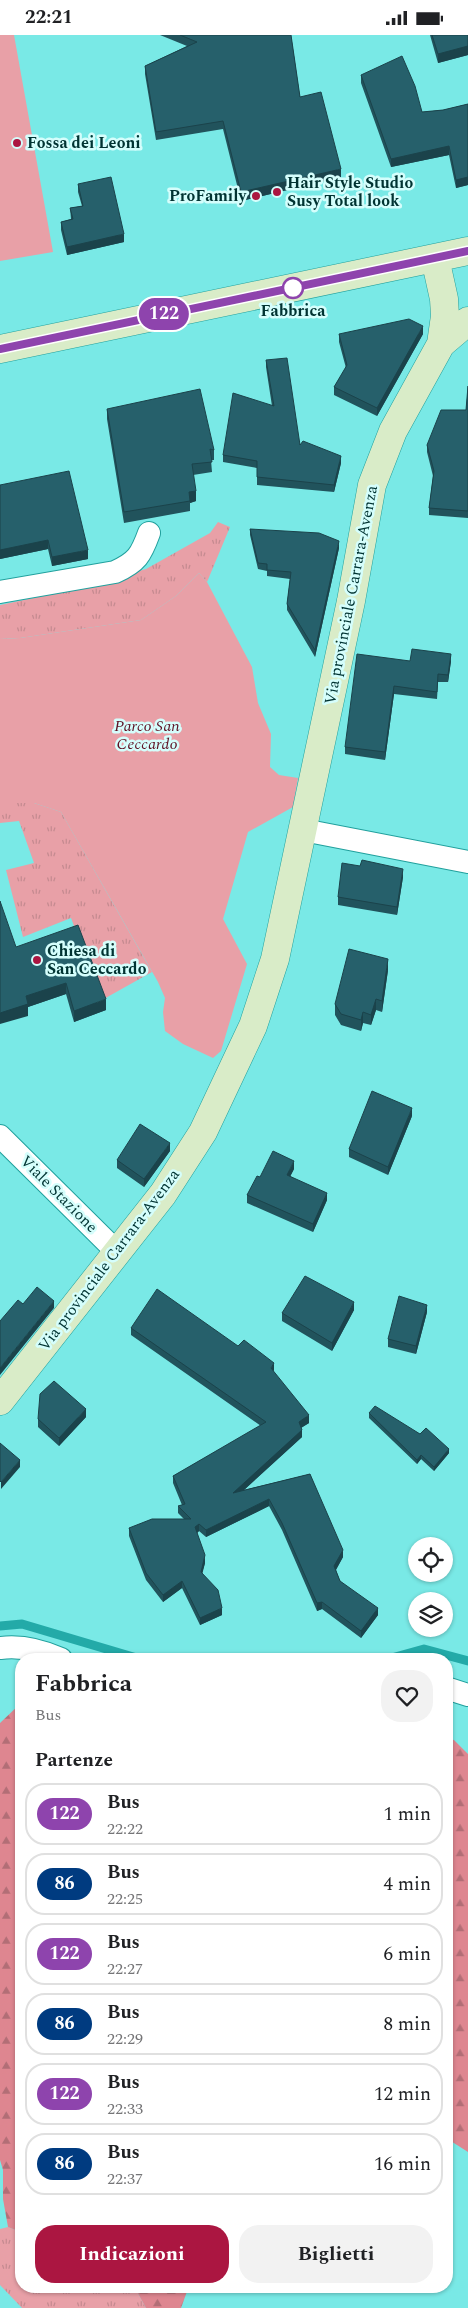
<!DOCTYPE html>
<html lang="it">
<head>
<meta charset="utf-8">
<style>
	body { margin:0; font-family:Spectral,serif; background:#f2f2f2; color:#202124; height:100vh; display:flex; flex-direction:column; font-size:19px; white-space:nowrap }
	* { box-sizing:border-box; margin:0 }
	p { font-size:16px; color:#757577 }
	.icon { flex:none; width:28px; height:28px; fill:none; stroke:currentColor; stroke-width:2; stroke-linecap:round; stroke-linejoin:round }
	.map { position:relative; flex:1; overflow:hidden }
	.side { position:absolute; left:15px; top:1618px; width:438px; height:640px; display:flex; flex-direction:column; background:#fff; border-radius:20px; box-shadow:0 1px 4px #0004 }
	.side>* { flex:none }
	.badge { padding:0 10px; border-radius:16px; font-size:18px; line-height:32px }
	.fabs { position:absolute; left:408px; top:1502px; display:grid; gap:10px }
	.fabs a { display:grid; place-items:center; width:45px; height:45px; border-radius:50%; background:#fff; box-shadow:0 1px 4px #0004; font-size:25px }
	.map>.badge { position:absolute; translate:-50% -50%; box-shadow:0 0 0 2px #fff }
	h2 { padding:0 20px; font-size:19px; line-height:45px }
	.round { display:grid; place-items:center; flex:none; width:52px; height:52px; border-radius:20px; background:#f2f2f2 }
	.summary { display:flex; align-items:center; justify-content:space-between; height:85px; padding:0 20px }
	h1 { font-size:24px; font-weight:700; line-height:38px }
	.primary-button { display:flex; gap:10px; margin-top:auto; padding:10px 20px }
	.primary-button a { flex:1; height:58px; border-radius:20px; background:#ab1641; color:#fff; font-size:20px; font-weight:700; line-height:58px; text-align:center }
	.primary-button a+a { background:#f2f2f2; color:#202124 }
	ul { padding:0; list-style:none }
	li { display:flex; align-items:center; gap:15px; height:62px; margin:0 10px 8px; padding:0 10px; border:2px solid #e0e0e0; border-radius:20px }
	li div { flex:1 }
	li b { display:block; font-size:19px }
	li em { font-style:normal }
	li .badge { min-width:55px; font-weight:700; text-align:center }
	.status { display:flex; justify-content:space-between; align-items:center; height:35px; padding:0 25px; background:#fff; direction:ltr }
	.status svg { height:14px; fill:currentColor }
	.map>svg:first-child { display:block }
</style>
</head>
<body>
<div class="status"><b>22:21</b><svg viewBox="0 0 49 12"><path d="M0 12V9h3v3zM5 12V6h3v6zM10 12V3h3v9zM15 12V0h3v12zM26 1h20v11H26zM47 4h2v5h-2z"/></svg></div>
<div class="map">
<svg width="468" height="2273" viewBox="0 0 468 2273">
	<defs>
		<pattern id="grass-tufts" width="24" height="20" patternUnits="userSpaceOnUse" patternTransform="scale(1.25)"><rect width="24" height="20" fill="#e8a0a7"/><path d="M3 7l-1-3M5 7V3M7 7l1-3M15 17l-1-3M17 17v-4M19 17l1-3" fill="none" stroke="#c58a90"/></pattern>
		<pattern id="forest-firs" width="22" height="20" patternUnits="userSpaceOnUse" patternTransform="scale(1.25)"><rect width="22" height="20" fill="#de8690"/><path d="M5 1l3.5 6h-7zM16 11l3.5 6h-7z" fill="#b26e76"/></pattern>
	</defs>
	<rect width="100%" height="100%" fill="#79e9e6"/>
	<path fill="url(#grass-tufts)" d="M218 487 230 492 207 547 199 538 176 561 141 585 20 603 0 604V570L81 553 146 534 210 498Z
		M0 768H34L61 777 152 937 102 965 71 883 23 902 6 835 34 828 19 786 0 788Z
		M8 2192 21 2197V2251H134L146 2273H22L0 2250V2194Z"/>
	<path fill="url(#forest-firs)" d="M21 1668V2197L8 2192 3 2164V2135L0 2125V1688Z
		M446 1703 454 1705 468 1719V2117L446 2103Z
		M134 2251H189L181 2273H146Z"/>
	<path fill="#e8a0a7" d="M0 0H14L53 217 0 226Z
		M199 538 207 547 252 632 258 668 271 699 270 732 279 740 298 743 293 772 248 797 223 884 247 929 221 1016 213 1023 183 1009 165 996 163 977 165 963 158 947 61 777 34 768H0V604L20 603 141 585 176 561Z"/>
	<g fill="none" stroke-linecap="round" stroke-linejoin="round">
		<path stroke="#23aaa8" stroke-width="9" d="M0 1591 22 1589 140 1624
			M388 1624 424 1614 468 1626"/>
		<g stroke="#21a09d" stroke-width="24">
			<path id="street" d="M0 557 115 537C137 527 141 520 149 498
				M303 795 468 827
				M0 1101 117 1217
				M0 1613C22 1610 41 1615 61 1624
				M446 1653 468 1660"/>
		</g>
		<g stroke="#21a09d" stroke-width="29">
			<path id="secondary" d="M441 309 468 286
				M0 314 468 216
				M0 1366 163 1159 203 1097 253 991 275 924 351 566 372 450 393 396 441 309 445 281 444 264 435 223"/>
		</g>
		<use href="#street" stroke="#fff" stroke-width="22"/>
		<use href="#secondary" stroke="#d9ecc8" stroke-width="28"/>
	</g>
	<path fill="#21535c" d="M160 0H291L300 62 341 142 241 166 223 94 156 105 145 39V31L187 11Z
		M430 0H468V20L438 28Z
		M361 40 422 77 443 75 468 69V150L456 153 449 120 391 132 361 48Z
		M78 149 124 207 67 220 61 195V187L71 184 70 173 82 171 78 157Z
		M339 299H423L377 381 334 360V352L346 333 339 307Z
		M266 325 300 410 341 428 334 457 257 450V433L223 427V420L272 371 266 332Z
		M468 351V483L429 480V473L433 441 427 417V410L466 375Z
		M107 374 214 415V425H211L212 437 193 440 196 466 190 468V476L124 488 107 384Z
		M0 450 88 524 52 531 48 514 0 524Z
		M250 494 339 513 315 622 287 575V569L290 544 267 541V536L258 534 250 500Z
		M410 626H451L448 647H438L437 664 394 659 385 725 345 719V712Z
		M360 831 403 842 397 880 338 870V862Z
		M16 912 106 975 74 987 66 959 28 972V981Z
		M388 935 382 977 376 975 371 990 363 988 361 996 341 990 335 980V969Z
		M412 1081 388 1140 349 1122V1114Z
		M170 1116 144 1152 117 1133V1125Z
		M294 1134 290 1141 327 1165 313 1197 247 1168V1160L260 1142Z
		M354 1275 332 1316 282 1286V1278Z
		M427 1277 416 1319 388 1312V1304Z
		M131 1293 274 1335 273 1336 309 1388 301 1393 302 1402 244 1455 310 1439 343 1522 336 1535 340 1546 378 1580 361 1603 322 1574 317 1576 282 1495 269 1471 206 1502 199 1496 197 1498 205 1528 202 1538 222 1580 200 1590 182 1553 163 1567 146 1545 129 1501V1493L184 1484 178 1478V1471L182 1470 173 1448V1441L261 1391 131 1300Z
		M369 1378 420 1399 449 1418 434 1436 421 1424 417 1429 369 1383Z
		M86 1382 59 1411 38 1392V1384Z"/>
	<path fill="#1b434b" d="M468 11V20L438 28V19Z
		M449 111V120L391 132V124Z
		M341 134V142L241 166V157Z
		M468 142V150L456 153V145Z
		M124 199V207L67 220V212Z
		M423 291V299L377 381V373Z
		M341 421V428L334 457V450Z
		M196 456V466L190 468 189 457Z
		M48 505V514L0 524V515Z
		M339 506V513L315 622V615Z
		M88 515V524L52 531V522Z
		M451 619V626L448 647V640Z
		M394 651V659L385 725V717Z
		M403 834V842L397 880V872Z
		M388 924V935L382 977V966Z
		M66 948V959L28 972V981L0 989V978L26 961Z
		M106 964V975L74 987V976Z
		M376 964V975L371 990V980Z
		M363 977V988L361 996V985Z
		M412 1073V1081L388 1140V1132Z
		M170 1108V1116L144 1152V1144Z
		M294 1126V1134L287 1148V1140Z
		M327 1158V1165L313 1197V1189Z
		M54 1266V1273L0 1340V1333Z
		M354 1267V1275L332 1316V1308Z
		M427 1270V1277L416 1319V1311Z
		M274 1328V1335L271 1340V1333Z
		M86 1374V1382L59 1411V1403Z
		M309 1380V1388L299 1394V1387Z
		M302 1395V1402L233 1465V1458Z
		M449 1414V1418L434 1436V1432Z
		M421 1420V1424L417 1429V1425Z
		M20 1425V1432L1 1454V1447Z
		M269 1464V1471L206 1502V1495Z
		M199 1489V1496L195 1500V1492Z
		M343 1515V1522L334 1538V1531Z
		M205 1520V1528L201 1544V1537Z
		M182 1546V1553L163 1567V1560Z
		M322 1567V1574L317 1576V1568Z
		M222 1573V1580L200 1590V1583Z
		M378 1573V1580L361 1603V1596Z"/>
	<path fill="#26606b" stroke="#1b434b" d="M180 0H291L300 62 321 57 341 134 241 157 223 86 156 97 145 31 197 7Z
		M432 0H468V11L438 19Z
		M402 21 415 51 422 77 443 75 468 69V142L456 145 449 111 391 124 361 40Z
		M111 142 124 199 67 212 61 187 73 184 70 173 83 171 78 149Z
		M409 284 423 291 377 373 334 352 347 330 339 299Z
		M287 323 300 410 303 406 341 421 334 450 257 442V426L223 420 233 358 274 371 266 325Z
		M468 351V476L429 473 434 436 427 410 441 375H466Z
		M200 354 214 415 210 414 212 427 192 429 196 456 189 457 190 466 124 477 107 374Z
		M69 436 88 515 52 522 48 505 0 515V450Z
		M250 494 319 498 339 506 315 615 287 569 291 537 267 535V529L258 528Z
		M412 614 451 619 448 640 438 639 437 657 394 651 385 717 345 712 357 619 410 626Z
		M362 825 403 834 397 872 338 862 342 828 360 831Z
		M0 866 16 912 78 890 106 964 74 976 66 948 26 961 28 969 0 978Z
		M349 914 388 924 382 966 376 964 371 980 363 977 361 985 341 979 335 969Z
		M372 1056 412 1073 388 1132 349 1114Z
		M140 1089 170 1108 144 1144 117 1125Z
		M273 1116 294 1126 287 1140 327 1158 313 1189 247 1160 257 1141 260 1142Z
		M305 1241 354 1267 332 1308 282 1278Z
		M37 1252 54 1266 0 1333V1286L18 1265 23 1269Z
		M157 1254 238 1311 244 1305 274 1328 271 1333 309 1380 299 1387 302 1395 233 1458 310 1439 343 1515 334 1531 340 1546 378 1573 361 1596 322 1567 317 1568 282 1488 269 1464 206 1495 199 1489 195 1492 205 1520 201 1537 218 1555 222 1573 200 1583 182 1546 163 1560 146 1538 129 1493 152 1484H191L178 1471 185 1469 173 1441 266 1387 131 1293Z
		M399 1261 427 1270 416 1311 388 1304Z
		M54 1346 86 1374 59 1403 38 1384 40 1359Z
		M375 1371 420 1399 426 1393 449 1414 434 1432 421 1420 417 1425 369 1378Z
		M0 1408 20 1425 1 1447 0 1446Z"/>
	<g fill="none" stroke-linecap="round" stroke-linejoin="round">
		<g stroke="#fff" stroke-width="11">
			<path id="line" d="M0 314 468 216"/>
		</g>
		<use href="#line" stroke="#8e44ad" stroke-width="8"/>
	</g>
	<g fill="#ab1641" stroke="#d5fefc" stroke-width="2">
		<circle cx="17" cy="108" r="5"/>
		<circle cx="277" cy="157" r="5"/>
		<circle cx="256" cy="161" r="5"/>
		<circle cx="37" cy="925" r="5"/>
	</g>
	<circle fill="#fff" stroke="#8e44ad" stroke-width="2.5" cx="293" cy="253" r="10"/>
	<g text-anchor="middle" dominant-baseline="central" stroke-width="5" stroke-linejoin="round" paint-order="stroke">
		<g font-size="16" font-weight="bold" fill="#003332" stroke="#d5fefc" text-anchor="start">
			<text x="27" y="108">Fossa dei Leoni</text>
			<text x="287" y="148">Hair Style Studio<tspan x="287" dy="18">Susy Total look</tspan></text>
			<text x="246" y="161" text-anchor="end">ProFamily</text>
			<text x="47" y="916">Chiesa di<tspan x="47" dy="18">San Ceccardo</tspan></text>
		</g>
		<g font-size="16" font-weight="bold" fill="#003332" stroke="#d5fefc">
			<text x="293" y="276">Fabbrica</text>
		</g>
		<g font-size="16" fill="#003332" stroke="#d5fefc">
			<text transform="translate(351 560) rotate(-79)">Via provinciale Carrara-Avenza</text>
			<text transform="translate(59 1159) rotate(45)">Viale Stazione</text>
			<text transform="translate(109 1225) rotate(-53)">Via provinciale Carrara-Avenza</text>
		</g>
		<g font-size="16" font-style="italic" fill="#5e0f22" stroke="#d5fefc">
			<text x="147" y="691">Parco San<tspan x="147" dy="18">Ceccardo</tspan></text>
		</g>
	</g>
</svg>
<div class="fabs">
<a><svg class="icon" aria-label="locate" viewBox="0 0 24 24"><circle cx="12" cy="12" r="6"/><path d="M12 2v4M12 18v4M2 12h4M18 12h4"/></svg></a>
<a><svg class="icon" aria-label="layers" viewBox="0 0 24 24"><path d="M12 4l9 5-9 5-9-5zM3 14l9 5 9-5"/></svg></a>
</div>
<b class="badge" style="left:164px;top:279px;background:#8e44ad;color:#fff">122</b>
<section class="side">
<div class="summary"><div><h1>Fabbrica</h1><p>Bus</p></div><a class="round"><svg class="icon" aria-label="heart" viewBox="0 0 24 24"><path d="M12 20l-8-8c-3-5 5-10 8-4 3-6 11-1 8 4z"/></svg></a></div>
<h2>Partenze</h2>
<ul>
<li><span class="badge" style="background:#8e44ad;color:#fff">122</span><div><b>Bus</b><p>22:22</p></div><em>1 min</em></li>
<li><span class="badge" style="background:#003b80;color:#fff">86</span><div><b>Bus</b><p>22:25</p></div><em>4 min</em></li>
<li><span class="badge" style="background:#8e44ad;color:#fff">122</span><div><b>Bus</b><p>22:27</p></div><em>6 min</em></li>
<li><span class="badge" style="background:#003b80;color:#fff">86</span><div><b>Bus</b><p>22:29</p></div><em>8 min</em></li>
<li><span class="badge" style="background:#8e44ad;color:#fff">122</span><div><b>Bus</b><p>22:33</p></div><em>12 min</em></li>
<li><span class="badge" style="background:#003b80;color:#fff">86</span><div><b>Bus</b><p>22:37</p></div><em>16 min</em></li>
</ul>
<div class="primary-button"><a>Indicazioni</a><a>Biglietti</a></div>
</section>
</div>
</body>
</html>
